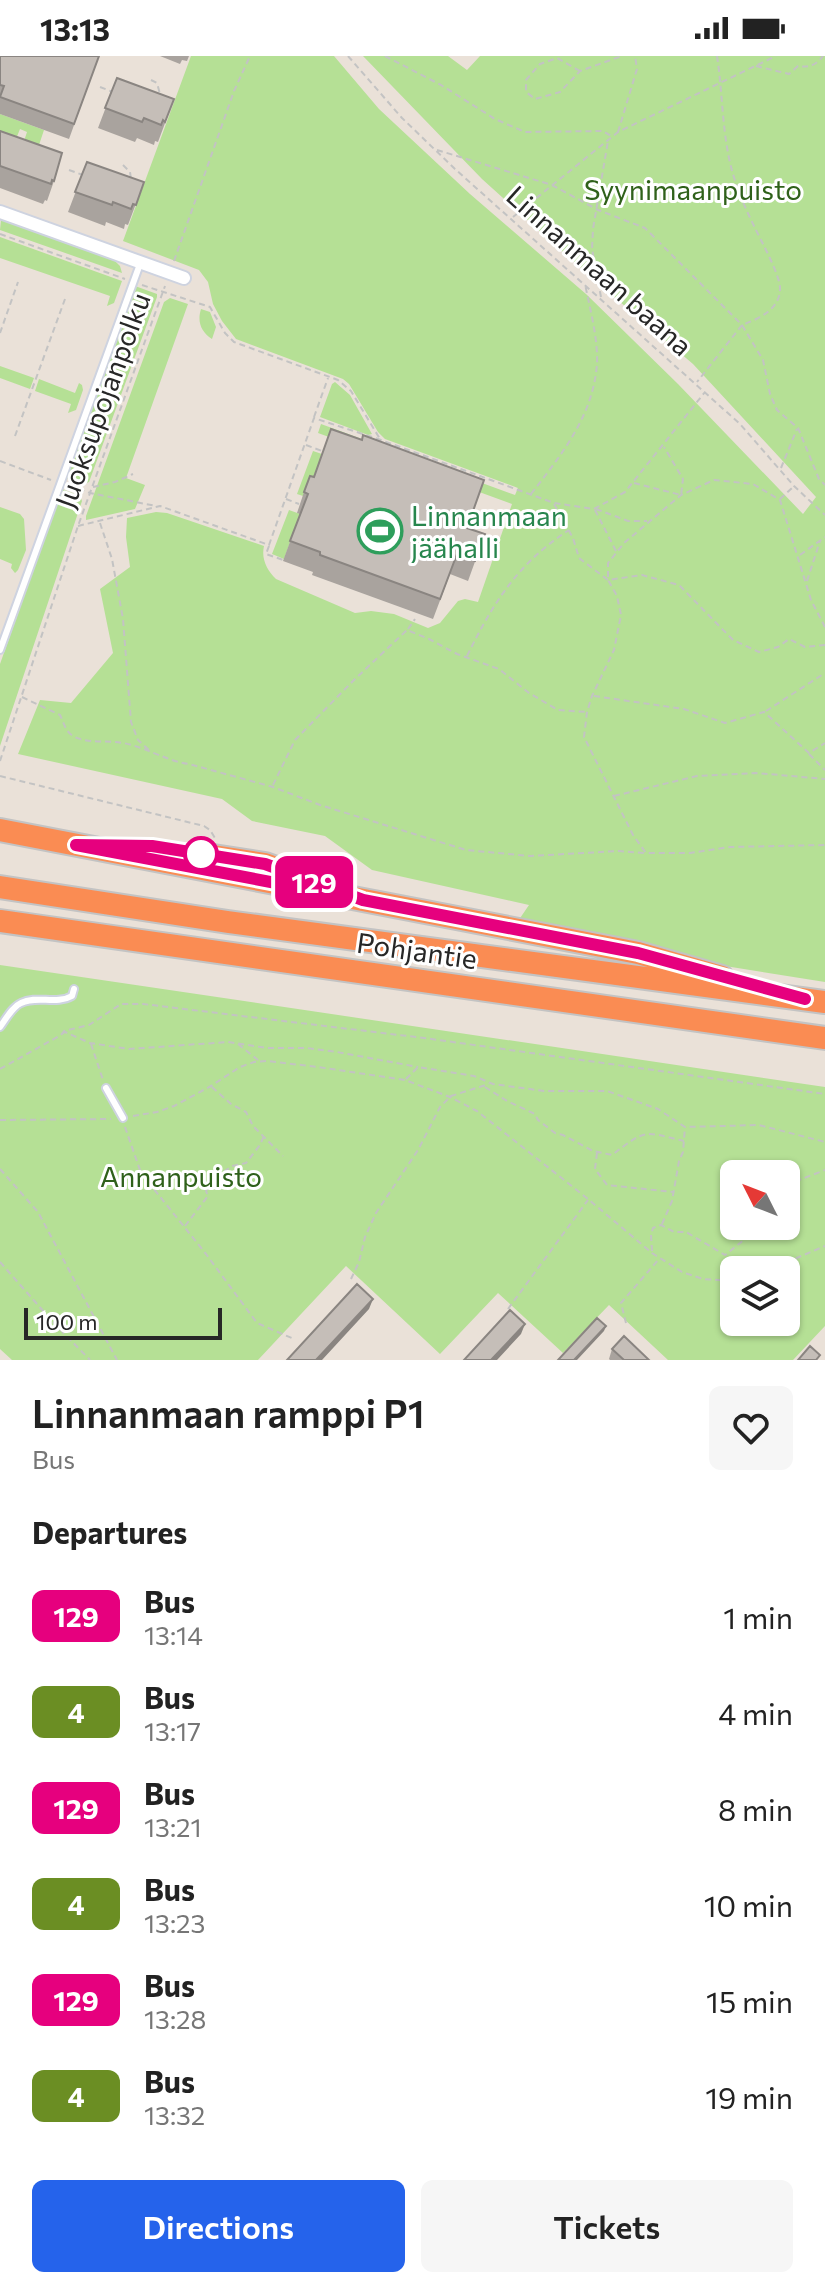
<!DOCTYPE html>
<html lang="en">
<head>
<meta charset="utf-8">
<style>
	body { margin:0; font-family:Commissioner,sans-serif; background:#f6f6f6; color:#222; height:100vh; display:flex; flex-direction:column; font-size:30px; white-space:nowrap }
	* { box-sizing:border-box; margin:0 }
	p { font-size:26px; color:#767676 }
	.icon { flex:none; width:44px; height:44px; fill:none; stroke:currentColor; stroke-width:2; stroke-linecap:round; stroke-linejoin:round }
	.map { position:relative; height:1304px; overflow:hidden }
	.drawer { display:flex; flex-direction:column; background:#fff; flex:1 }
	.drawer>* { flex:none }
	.badge { padding:0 16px; border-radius:12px; font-size:28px; line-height:52px }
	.needle { width:52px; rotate:312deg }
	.fabs { position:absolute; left:720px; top:1104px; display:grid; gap:16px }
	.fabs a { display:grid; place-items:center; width:80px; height:80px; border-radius:12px; background:#fff; box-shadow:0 2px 6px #0004; font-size:40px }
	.scale { position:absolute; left:24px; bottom:20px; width:198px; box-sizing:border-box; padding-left:8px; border:4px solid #272727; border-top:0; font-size:22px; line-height:28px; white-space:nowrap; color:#272727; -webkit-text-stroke:6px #fff; paint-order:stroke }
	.map>.badge { position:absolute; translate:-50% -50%; box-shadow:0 0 0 4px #fff }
	h2 { padding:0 32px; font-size:30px; line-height:72px }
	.round { display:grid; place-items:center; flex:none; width:84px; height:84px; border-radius:12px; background:#f6f6f6 }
	.head { display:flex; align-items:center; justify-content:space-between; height:136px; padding:0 32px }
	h1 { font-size:38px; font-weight:600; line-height:60px }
	.primary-button { display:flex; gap:16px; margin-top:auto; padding:16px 32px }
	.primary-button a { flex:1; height:92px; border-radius:12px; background:#2563eb; color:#fff; font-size:32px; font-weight:600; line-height:92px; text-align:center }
	.primary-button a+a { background:#f6f6f6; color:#222 }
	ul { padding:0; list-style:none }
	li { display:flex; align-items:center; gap:24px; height:96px; padding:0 32px }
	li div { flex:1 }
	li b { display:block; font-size:30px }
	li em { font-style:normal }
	li .badge { min-width:88px; font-weight:700; text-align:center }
	.status { display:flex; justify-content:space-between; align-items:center; height:56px; padding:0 40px; background:#fff; direction:ltr }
	.status svg { height:22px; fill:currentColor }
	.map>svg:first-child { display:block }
</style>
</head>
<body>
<div class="status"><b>13:13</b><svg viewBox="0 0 49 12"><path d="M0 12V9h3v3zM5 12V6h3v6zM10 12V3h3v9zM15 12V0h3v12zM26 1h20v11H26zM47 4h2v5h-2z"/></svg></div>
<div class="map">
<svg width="825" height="1304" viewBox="0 0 825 1304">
	<rect width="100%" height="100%" fill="#eae1d8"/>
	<path fill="#b5e095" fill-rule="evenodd" d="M191 0H334L379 53 470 138 586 238 678 328 803 458 816 441 693 308 592 222 482 123 363 0H448L467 14 480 0H825V926L638 896 514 871 529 849 372 814 325 780 252 765 222 743 18 698 40 644 71 647 113 597 100 533 130 511 126 481 127 462 156 456 167 457 264 490C261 503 267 514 276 523L355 557 371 555 394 558 428 572 440 567 458 545 465 543 478 546 512 448 318 377 321 368 515 439 518 432 385 383 378 376 349 328 343 323 236 283 222 265 213 248 208 226 199 214 123 185Z
		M0 58 44 74 39 89 24 85 27 76 20 73 16 83 0 77Z
		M1 164 115 205 120 210 122 217 0 174Z
		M0 181 122 225 114 247 107 250 110 240 0 202Z
		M135 230 157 238V241L89 426 84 428 66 422Z
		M170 242 188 248 126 422 145 429 135 453 86 464V460L164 246Z
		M201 253 210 256 216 271 212 283C201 276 197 266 201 253Z
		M0 310 34 322 30 333 0 322Z
		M39 323 75 337 79 327 82 329 83 334 76 354 68 357 71 348 35 335Z
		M335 326 350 339 372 378 368 379 320 361 332 328Z
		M313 395 322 398 306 441 297 438Z
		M62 433 80 440 82 445 0 690V608Z
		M0 451 20 458 24 463 26 494 18 514 15 517 11 512 12 508 0 503Z
		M289 454 300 458 284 503 272 498Z
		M0 909 825 1031V1270L793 1304H668L609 1249 563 1297 498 1237 440 1298 346 1210 258 1304H12L0 1293ZM734 1118H786V1170H734ZM734 1214H786V1266H734Z"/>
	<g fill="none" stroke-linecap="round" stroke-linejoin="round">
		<g stroke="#ced3e0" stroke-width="10">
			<path id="service" d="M0 594 140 208
				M0 971C6 963 12 951 21 947 37 939 56 949 72 940L74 933
				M106 1032 123 1062"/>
		</g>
		<g stroke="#ced3e0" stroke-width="16">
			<path id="minor" d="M0 156 184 222"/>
		</g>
		<g stroke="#c3c3c3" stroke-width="26">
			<path id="motorway" d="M0 774 638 897 722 921
				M207 799 265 808 298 820
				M0 831 228 866 825 946
				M0 865 825 982"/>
		</g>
		<path stroke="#c3c3c3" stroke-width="2" stroke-dasharray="6 4" stroke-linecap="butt" d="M348 0 402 62 455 113 740 368 794 430 825 459
			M385 0 441 29 495 63 525 76 603 75 611 80
			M717 0C722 32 722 65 728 97 733 124 743 148 755 172 761 185 781 220 780 234 779 254 758 263 742 269L763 304 770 338 777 354 798 372 819 423 825 429
			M756 10 789 18 798 10C809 12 816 9 823 0
			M580 15 557 2 540 8 526 24V36L535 43 560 36 580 15 622 0
			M151 24 157 27 160 38
			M100 31 113 36
			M618 76 637 13 635 0
			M437 94 552 129 598 154 645 172 742 269 697 326
			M123 109 130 116 131 123
			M69 114 83 119
			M513 161 618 76 776 0
			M0 178 125 223
			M174 205 234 35 250 0
			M142 229 210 251 225 277 234 286 338 324 351 335 380 383
			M601 241 592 193 593 173 608 85
			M0 277 18 226
			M314 361 328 322
			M15 380 65 243
			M306 389 322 395
			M0 405 51 424
			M781 412 797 373
			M634 427 681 439 683 423 664 391
			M69 430 90 437 156 450
			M93 431 115 426 133 418
			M531 438C562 398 593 360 597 308 598 282 590 253 585 228
			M286 443 299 448
			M780 443 793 431
			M554 448 573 482 579 502 608 524 642 519 679 529 733 584 759 596 778 591 789 583 805 591 825 589
			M596 453 628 465H647
			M595 454 616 495
			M100 467 112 503 123 563 131 666 138 684 149 694
			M78 470 160 450 269 489 314 362 381 384 554 447 594 453 625 436 705 336
			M269 490 266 498 283 504
			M800 499 825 481
			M807 525 820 485
			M825 571 811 544 780 444 753 428 714 424 681 439 624 487 608 507V524L617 540 621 559 614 594 592 640 587 656 584 681 633 779 646 797H690L730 791 825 789
			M408 573 415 563
			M467 600C493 547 518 507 569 474
			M594 640 684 653 725 667 764 656 809 697 825 687
			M22 641 60 659C64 667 65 675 73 680 87 688 107 684 123 687 146 691 166 705 189 708L273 731 320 749 466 794 530 800 619 795 645 797
			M766 655 825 617
			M809 698 825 714
			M0 705 78 470 165 230
			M0 720 204 770 210 774 215 782
			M273 729 295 684 354 624 407 574 429 583 457 598 499 613 529 637 558 654 587 656
			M614 740 697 720 756 717 825 723
			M62 978 65 976 90 987 129 993 228 986 267 992H307L337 996 418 1011
			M91 988 103 1024
			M238 988 258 1004
			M0 1013 61 979 64 975 89 969 121 948H143L424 982 825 1038
			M406 1023 418 1011 474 1020 493 1028 544 1035H607L658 1053 685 1071 759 1069 825 1086
			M212 1031 231 1048 246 1056 253 1070 283 1100
			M485 1031 507 1045 535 1058 538 1064 555 1077 563 1079 593 1095 612 1099C646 1073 643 1075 684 1085
			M133 1060 157 1056 174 1050 211 1030 240 1011 254 1006 267 1005 318 1011 405 1024 450 1041 477 1055 588 1143 652 1197 682 1216 703 1223 734 1225
			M0 1064 111 1063
			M125 1071 141 1117 206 1198 257 1267 294 1283
			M597 1097 595 1113 607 1129 673 1136
			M0 1113 38 1156 117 1304
			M786 1129 825 1114
			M662 1168 672 1145 679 1105 683 1096 685 1071
			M185 1170 208 1140 206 1135 215 1122 232 1110 246 1107 260 1089 264 1080
			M652 1195 651 1179 653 1172 661 1169 674 1176H686L725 1199 750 1179V1170
			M0 1206 52 1265 90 1304
			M768 1214 825 1190
			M351 1223 359 1206 365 1181 376 1157 418 1094 440 1051 451 1040 489 1028
			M508 1253 588 1144
			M626 1267 621 1247 659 1203"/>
		<use href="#service" stroke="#fff" stroke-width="6"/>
		<use href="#minor" stroke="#fff" stroke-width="12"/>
		<use href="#motorway" stroke="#fa8c53" stroke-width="22"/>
	</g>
	<path fill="#a9a39e" d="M0 0H99L69 83 0 58Z
		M160 0H189L187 5 182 4 180 8Z
		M117 22 174 43 158 86 155 85 154 89 137 82 135 86 98 72Z
		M0 75 54 125 47 145 45 144 43 148 0 132Z
		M87 106 144 126 128 169 125 168 124 173 106 166 105 170 68 156Z
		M304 436 467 472 485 478 468 525 450 518 433 563 312 519 313 516 283 505 300 458 297 457Z
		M612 1293 649 1304H610L609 1303Z"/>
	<path fill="#8a8581" d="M373 1243 369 1253 322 1304H316Z
		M525 1268 521 1278 497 1304H491Z
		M606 1270 604 1275 577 1304H574Z"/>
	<path fill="#c5beb8" stroke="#8a8581" stroke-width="2" d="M0 0H99L74 68 0 41 4 30 0 29Z
		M117 22 174 43 165 66 163 64 161 69 144 62 142 66 105 52Z
		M0 75 62 97 54 125 52 124 51 128 0 110Z
		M87 106 144 126 136 149 133 148 131 153 113 146 112 149 75 136Z
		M331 373 362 384 363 379 484 424 467 472 485 478 475 505 457 498 440 543 320 499V496L290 485 308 438 304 436 310 420 314 421Z
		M357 1228 373 1243 316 1304H287Z
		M510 1254 525 1268 491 1304H464Z
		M597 1262 606 1270 574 1304H558Z
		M624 1280 649 1304H624L612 1293Z
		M810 1290 820 1299 816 1304H798Z"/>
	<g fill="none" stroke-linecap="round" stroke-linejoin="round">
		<g stroke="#fff" stroke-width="18">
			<path id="line" d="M334 838 76 789 152 790 265 808 363 844 638 897 805 943"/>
		</g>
		<use href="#line" stroke="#e6007e" stroke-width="12"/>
	</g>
	<defs>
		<g id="stadium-ring" transform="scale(2.3)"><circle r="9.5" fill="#fff" stroke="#2e9e5b" stroke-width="1.5"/><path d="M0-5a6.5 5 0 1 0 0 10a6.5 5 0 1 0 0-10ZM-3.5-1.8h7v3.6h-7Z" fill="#2e9e5b"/></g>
	</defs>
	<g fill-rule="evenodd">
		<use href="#stadium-ring" x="380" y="475"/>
	</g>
	<circle fill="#fff" stroke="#e6007e" stroke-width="4" cx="201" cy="798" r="16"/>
	<g text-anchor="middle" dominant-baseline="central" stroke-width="6" stroke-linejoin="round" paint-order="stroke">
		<g font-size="28" fill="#2f611a" stroke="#fff">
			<text x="693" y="133">Syynimaanpuisto</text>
			<text x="181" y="1120">Annanpuisto</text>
		</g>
		<g font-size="28" fill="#272727" stroke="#fff">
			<text transform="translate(600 214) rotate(42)">Linnanmaan baana</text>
			<text transform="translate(102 344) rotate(-70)">Juoksupojanpolku</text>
			<text transform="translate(417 894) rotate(8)">Pohjantie</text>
		</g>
		<g font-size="28" fill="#27864d" stroke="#fff" text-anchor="start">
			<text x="411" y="459">Linnanmaan<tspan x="411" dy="32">jäähalli</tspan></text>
		</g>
	</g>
</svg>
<div class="fabs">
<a><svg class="needle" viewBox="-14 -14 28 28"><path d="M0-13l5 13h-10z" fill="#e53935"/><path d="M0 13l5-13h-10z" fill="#767676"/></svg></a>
<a><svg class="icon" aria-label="layers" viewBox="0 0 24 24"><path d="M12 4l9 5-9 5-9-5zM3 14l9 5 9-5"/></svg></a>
</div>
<div class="scale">100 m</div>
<b class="badge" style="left:314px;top:826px;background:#e6007e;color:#fff">129</b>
</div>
<section class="drawer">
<div class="head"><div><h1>Linnanmaan ramppi P1</h1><p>Bus</p></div><a class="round"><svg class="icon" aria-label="heart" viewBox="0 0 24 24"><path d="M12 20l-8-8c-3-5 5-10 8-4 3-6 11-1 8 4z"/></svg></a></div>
<h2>Departures</h2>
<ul>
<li><span class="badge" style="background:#e6007e;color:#fff">129</span><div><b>Bus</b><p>13:14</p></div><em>1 min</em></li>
<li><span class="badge" style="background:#6b8e23;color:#fff">4</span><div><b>Bus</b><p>13:17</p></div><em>4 min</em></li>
<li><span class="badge" style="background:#e6007e;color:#fff">129</span><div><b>Bus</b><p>13:21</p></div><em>8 min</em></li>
<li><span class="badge" style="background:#6b8e23;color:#fff">4</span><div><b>Bus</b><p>13:23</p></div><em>10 min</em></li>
<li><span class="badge" style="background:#e6007e;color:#fff">129</span><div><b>Bus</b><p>13:28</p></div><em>15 min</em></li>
<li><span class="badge" style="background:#6b8e23;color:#fff">4</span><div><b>Bus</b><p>13:32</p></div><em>19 min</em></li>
</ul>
<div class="primary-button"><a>Directions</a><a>Tickets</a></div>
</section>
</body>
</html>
